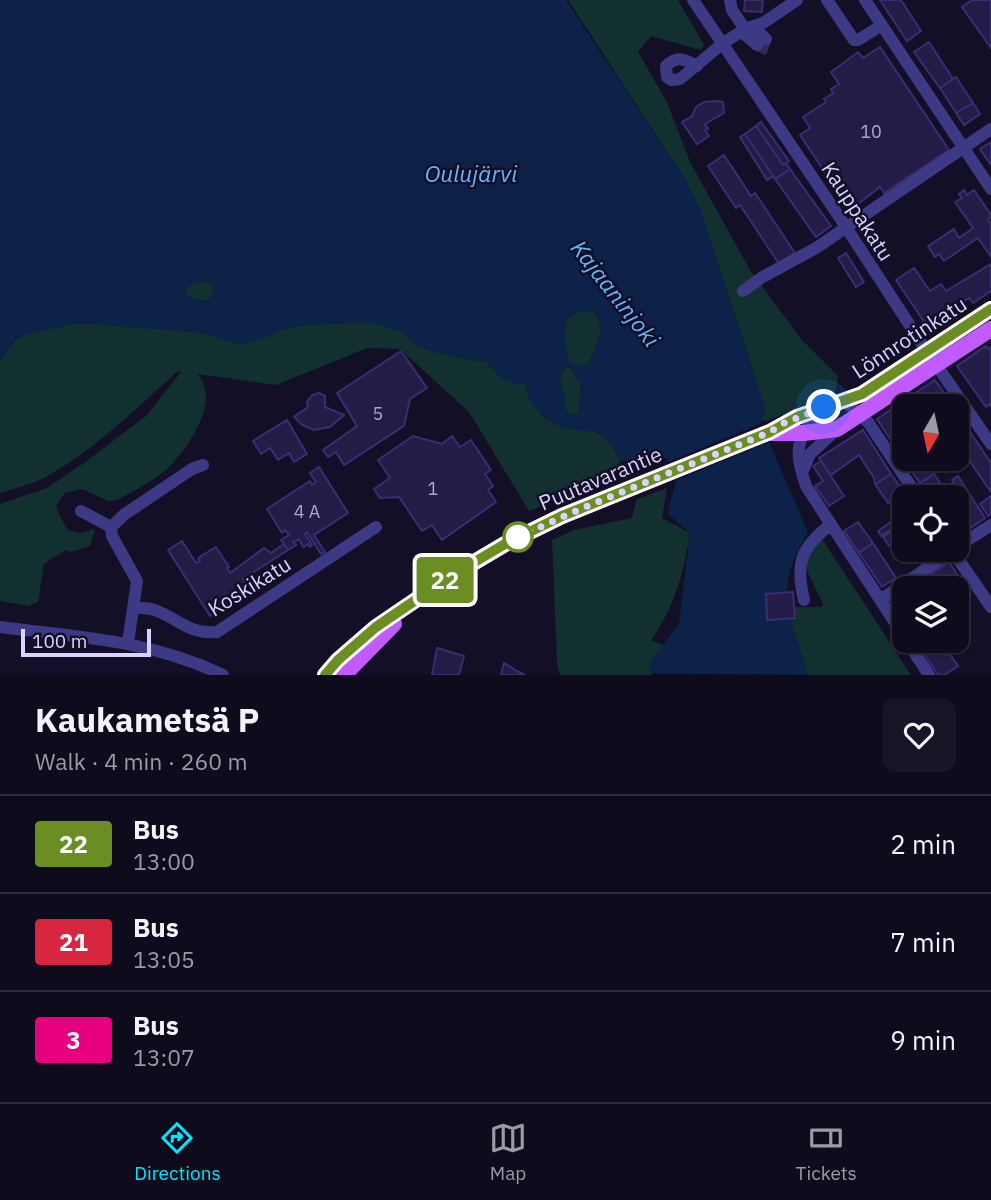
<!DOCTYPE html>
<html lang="en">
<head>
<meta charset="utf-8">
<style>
	body { margin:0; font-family:"IBM Plex Sans",sans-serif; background:#171425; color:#f1f3f6; height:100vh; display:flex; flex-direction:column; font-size:26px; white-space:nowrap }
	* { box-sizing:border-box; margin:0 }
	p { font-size:23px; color:#9b9ba3 }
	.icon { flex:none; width:38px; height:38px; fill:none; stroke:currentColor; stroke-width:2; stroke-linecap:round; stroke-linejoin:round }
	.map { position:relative; height:675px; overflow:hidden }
	.drawer { display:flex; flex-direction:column; background:#0e0b1c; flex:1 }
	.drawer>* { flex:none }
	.badge { padding:0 14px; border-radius:5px; font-size:24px; line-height:46px }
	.needle { width:46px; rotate:189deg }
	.tools { position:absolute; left:892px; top:394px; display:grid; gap:14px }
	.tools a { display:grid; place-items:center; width:77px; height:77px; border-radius:14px; background:#0e0b1c; box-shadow:0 2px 5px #0004,0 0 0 2px #2e2b3b; font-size:35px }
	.scale { position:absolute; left:21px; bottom:18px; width:130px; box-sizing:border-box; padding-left:7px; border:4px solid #d9d4ff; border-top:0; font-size:19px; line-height:24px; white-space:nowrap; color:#d9d4ff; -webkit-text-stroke:5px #130f26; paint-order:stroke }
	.you { position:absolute; width:35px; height:35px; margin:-18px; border:5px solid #fff; border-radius:50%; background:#1a73e8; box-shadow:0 0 0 10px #1a73e833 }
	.map>.badge { position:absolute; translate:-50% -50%; box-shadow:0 0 0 4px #fff }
	.round { display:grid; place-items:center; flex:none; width:74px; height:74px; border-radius:14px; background:#171425 }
	.headline { display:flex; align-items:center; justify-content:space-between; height:119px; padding:0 35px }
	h1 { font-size:33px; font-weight:800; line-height:52px }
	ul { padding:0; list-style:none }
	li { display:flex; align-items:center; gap:21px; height:98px; padding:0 35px; border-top:2px solid #2e2b3b }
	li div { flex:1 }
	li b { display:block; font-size:26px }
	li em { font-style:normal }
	li .badge { min-width:77px; font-weight:700; text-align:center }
	.tab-bar { display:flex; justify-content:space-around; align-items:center; height:98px; border-top:2px solid #2e2b3b; background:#0e0b1c; font-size:19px; color:#9b9ba3 }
	.tab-bar a { display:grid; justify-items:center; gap:4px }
	.tab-bar .active { color:#00e5ff }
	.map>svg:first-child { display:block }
</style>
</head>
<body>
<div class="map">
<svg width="991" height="675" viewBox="0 0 991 675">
	<rect width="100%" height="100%" fill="#130f26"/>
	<path fill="#12302f" d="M568 0H678L704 45 701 50 651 36 638 52 667 102 690 162 750 270 802 340 838 376 835 394 767 421 761 420 765 412 763 402 701 211 686 181Z
		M205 281 214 285 213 294 209 300 201 301 184 294C187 284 195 282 205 281Z
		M594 311C608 333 596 341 589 364L579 366 569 363 564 333 567 319 576 312Z
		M371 322 403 332 415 344 430 351 472 360 486 361 500 377 518 385 522 382 525 384C531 395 535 409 544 417 549 422 558 424 564 426 598 432 604 428 620 461L613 478 529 511 469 412 400 349 367 348 276 385 197 374C221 397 191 444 172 464 158 479 135 490 117 500L108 501 82 489 65 493 56 506 61 519 68 530 81 533 95 529 90 546 71 552 65 550 44 564 38 602 28 606 0 601V504L47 488 84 463 146 416 181 372 178 371C137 408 95 449 46 477 33 484 15 488 0 493V360L15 340 24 335 71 324 100 323 107 325 197 332 251 342 284 329 305 325Z
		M567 366C584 375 583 397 578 414L572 415 564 409 566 399C559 387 557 376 567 366Z
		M667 488 662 518 690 533C684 571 674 609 651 640L663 645 650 673 653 675H560L557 663 552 540 574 530 632 518 637 499Z
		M820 536 911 675H808L789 618 794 607H821L823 604 808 573 805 560Z"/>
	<path fill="#0c2248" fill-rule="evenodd" d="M0 0H566L686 181 701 211 763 402 765 412 761 423 808 532C803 542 797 552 793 562 778 599 796 640 808 675L650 673 649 667 653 658 679 623 690 533 668 514C670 497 679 482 676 466L662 456 626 463 620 461 614 449 599 432C588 430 574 431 564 428 546 421 528 405 525 384L522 382 518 385 500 377 485 361 466 359 430 351 415 344 403 332 371 322 305 325 284 329 270 336 241 345 197 332 107 325 100 323 71 324 24 335 15 339 0 360ZM205 281 213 285V294L209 300 201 301 184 294C188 284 195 282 205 281ZM594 311C608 332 596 342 589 364L579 366 569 363 564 333 567 319 576 312ZM567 366 574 370 575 378C584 385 584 391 578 400L580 406 578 414 572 415 564 409 566 399C559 388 557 376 567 366Z"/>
	<path fill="#130f26" d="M764 422 771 441 672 482 674 477 673 468 666 463Z"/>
	<path fill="#241b47" stroke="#3b2d73" stroke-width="2" d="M745 0H763L762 12 744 11Z
		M880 0H901L921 31 907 41Z
		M972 0H991V48L962 7Z
		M929 42 953 79 940 88 914 52Z
		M880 47 949 150 884 193 880 187 850 210 800 135 810 128 803 117 826 102 824 99 833 93 831 89 839 84 831 72 858 52 863 58Z
		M956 77 973 103 956 113 940 88Z
		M717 101 723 102 724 113 705 124 708 129 705 130 709 136 697 144 682 122 692 116 696 107 704 102Z
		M973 103 980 114 964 125 956 113Z
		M761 122 789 161 783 165 756 126Z
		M756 126 783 165 786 163 790 169 775 179 745 134Z
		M745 134 773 176 767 180 740 137Z
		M991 142V165L980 149Z
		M724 155 751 196 755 193 795 253 779 264 740 205 736 208 708 166Z
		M790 169 831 226 816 237 775 179Z
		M964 190 967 195 974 190 991 215 988 220 991 225V257L978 238 944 261 939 254 935 257 928 246 954 229 959 238 973 228 955 202 962 198 959 194Z
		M846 253 864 282 856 287 838 258Z
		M991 264V291L973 303 969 298 927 326 896 280 914 268 930 291 941 284 946 291Z
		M986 346 988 349 991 347V407L989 404 986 407 957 366Z
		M401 351 427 388 410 399 404 426 344 465 336 452 328 457 323 450 357 426 337 393Z
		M935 380 953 406H905V455L902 457 877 419Z
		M319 393 325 396V407L344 415 330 427 314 430 302 425 294 417 308 407 307 402 312 395Z
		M287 420 307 454 294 462 289 453 278 460 270 448 261 454 253 441Z
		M966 426 991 463V492L964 453 957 458V432Z
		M863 430 891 474 875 484 874 478 859 455 831 475 819 458Z
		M413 436 442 444 452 436 460 447 471 440 491 470 485 474 493 486 488 490 496 502 442 540 432 525 422 531 399 497 380 498 374 489 390 478 378 460Z
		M917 458H957L920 483 907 465Z
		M821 461 844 496 829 506 815 486 823 481 813 466Z
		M319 467 348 513 314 535 325 552 321 554 307 532 305 534 312 545 310 547 308 544 303 547 299 539 293 542 296 545 288 550 281 540 289 535 285 530 282 533 267 509 310 481 312 485 316 482 310 473Z
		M891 474 904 492 888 503 875 484Z
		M934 474 950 497H929L920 483Z
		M958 476 985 518 957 537V507L961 513 970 507 952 480Z
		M991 496V514L988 516 980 504Z
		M905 512V520L881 536 878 531Z
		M858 522 873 543 859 553 844 531Z
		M903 523 905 535 889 546 883 537Z
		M182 541 196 563 200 561 198 558 216 547 229 567 227 568 230 573 264 548 271 553 284 544 288 550 243 579 247 586 242 589 245 594 210 616 168 550Z
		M873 543 896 578 882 587 859 553Z
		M921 550H939L927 558Z
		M949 562 964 585 957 589 949 577 932 588H918L915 585Z
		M793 592 795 618 767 620 766 594Z
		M905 592V615L901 618 890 601Z
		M915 640H936L946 655 949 653 958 666 944 675H938Z
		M437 648 464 656 459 675H432Z
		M504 663 519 672 525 675H501Z"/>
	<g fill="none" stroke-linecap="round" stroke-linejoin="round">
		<path stroke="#312d47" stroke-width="12" stroke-dasharray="12 6" stroke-linecap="butt" d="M757 45 769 50"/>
		<path stroke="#3d3a85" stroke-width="12" d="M693 0 840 218 922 344 991 444
			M730 0 732 10 745 29
			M827 0 854 40
			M865 0 991 189
			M753 27 766 39
			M742 32 757 45
			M854 40H858L882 25
			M697 66C684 59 677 55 666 66L667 77 672 80 680 79 722 44 745 29 763 23 797 0
			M743 291 761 278 816 248 991 129
			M845 401 868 422 918 497
			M824 408C796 439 793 447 806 486L905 638
			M802 473 810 454 836 430
			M81 511 111 527 112 536 137 581 128 643
			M111 527 125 514 192 469 203 465
			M957 547 991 525
			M952 550 991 607
			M804 600C795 562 801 548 831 524
			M880 600 954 550
			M134 607C139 608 146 608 151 609 177 616 187 635 217 632L376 527
			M0 627C78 637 151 640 223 675
			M906 640 929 675"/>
		<path stroke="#c25bff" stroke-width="16" d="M770 432 797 417 862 394 991 309
			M325 675 338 660 376 627 451 576 505 544 562 516 767 433H804L837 429 991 329
			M344 675 394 624"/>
	</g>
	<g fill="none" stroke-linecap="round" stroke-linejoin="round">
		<g stroke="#fff" stroke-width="16">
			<path id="line" d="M325 675 338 660 376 627 451 576 505 544 562 516 770 432 797 417 862 394 991 309"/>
		</g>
		<use href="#line" stroke="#6b8e23" stroke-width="10"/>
		<path stroke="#d9d4ff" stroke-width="7" stroke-dasharray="0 12.6" d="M518 537 578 510 770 432 782 424 824 407"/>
	</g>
	<circle fill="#fff" stroke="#6b8e23" stroke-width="3.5" cx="518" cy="537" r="14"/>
	<g text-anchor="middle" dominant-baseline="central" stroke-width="5" stroke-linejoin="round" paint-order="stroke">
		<g font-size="18" fill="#aca6d1">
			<text x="871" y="131">10</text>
			<text x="378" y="413">5</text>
			<text x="433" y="488">1</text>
			<text x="307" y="511">4 A</text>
		</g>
		<g font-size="21" fill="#d9d4ff" stroke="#130f26">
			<text transform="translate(858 211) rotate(57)">Kauppakatu</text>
			<text transform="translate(909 337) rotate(-33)">Lönnrotinkatu</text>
			<text transform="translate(600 478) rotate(-23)">Puutavarantie</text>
			<text transform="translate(249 586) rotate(-32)">Koskikatu</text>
		</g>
		<g font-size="23" font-style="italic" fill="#62b6ff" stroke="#130f26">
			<text x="471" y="173">Oulujärvi</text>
			<text transform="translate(616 293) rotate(52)">Kajaaninjoki</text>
		</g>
	</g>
</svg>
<div class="tools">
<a><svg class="needle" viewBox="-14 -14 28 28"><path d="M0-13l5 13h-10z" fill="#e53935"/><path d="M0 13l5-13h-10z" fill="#9b9ba3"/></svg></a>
<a><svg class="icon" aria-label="locate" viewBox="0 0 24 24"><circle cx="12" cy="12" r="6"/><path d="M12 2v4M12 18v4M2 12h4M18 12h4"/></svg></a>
<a><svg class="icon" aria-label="layers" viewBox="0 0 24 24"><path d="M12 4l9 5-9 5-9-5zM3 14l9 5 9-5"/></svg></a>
</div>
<div class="scale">100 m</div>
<div class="you" style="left:824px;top:407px"></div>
<b class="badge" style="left:445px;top:580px;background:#6b8e23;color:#fff">22</b>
</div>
<section class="drawer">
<div class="headline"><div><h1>Kaukametsä P</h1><p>Walk · 4 min · 260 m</p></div><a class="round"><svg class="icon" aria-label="heart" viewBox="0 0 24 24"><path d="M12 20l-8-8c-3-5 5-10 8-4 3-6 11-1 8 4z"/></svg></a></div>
<ul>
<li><span class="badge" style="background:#6b8e23;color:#fff">22</span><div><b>Bus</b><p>13:00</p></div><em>2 min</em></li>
<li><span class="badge" style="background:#d7263d;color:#fff">21</span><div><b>Bus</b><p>13:05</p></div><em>7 min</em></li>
<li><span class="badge" style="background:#e6007e;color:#fff">3</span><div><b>Bus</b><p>13:07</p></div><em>9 min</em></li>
</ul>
</section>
<nav class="tab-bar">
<a class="active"><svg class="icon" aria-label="directions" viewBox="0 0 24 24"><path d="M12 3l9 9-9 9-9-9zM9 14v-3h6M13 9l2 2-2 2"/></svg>Directions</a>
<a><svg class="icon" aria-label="map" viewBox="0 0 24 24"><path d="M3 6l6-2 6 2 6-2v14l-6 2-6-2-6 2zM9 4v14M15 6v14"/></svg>Map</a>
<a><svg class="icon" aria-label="tickets" viewBox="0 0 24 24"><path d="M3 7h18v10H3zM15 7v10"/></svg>Tickets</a>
</nav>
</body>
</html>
